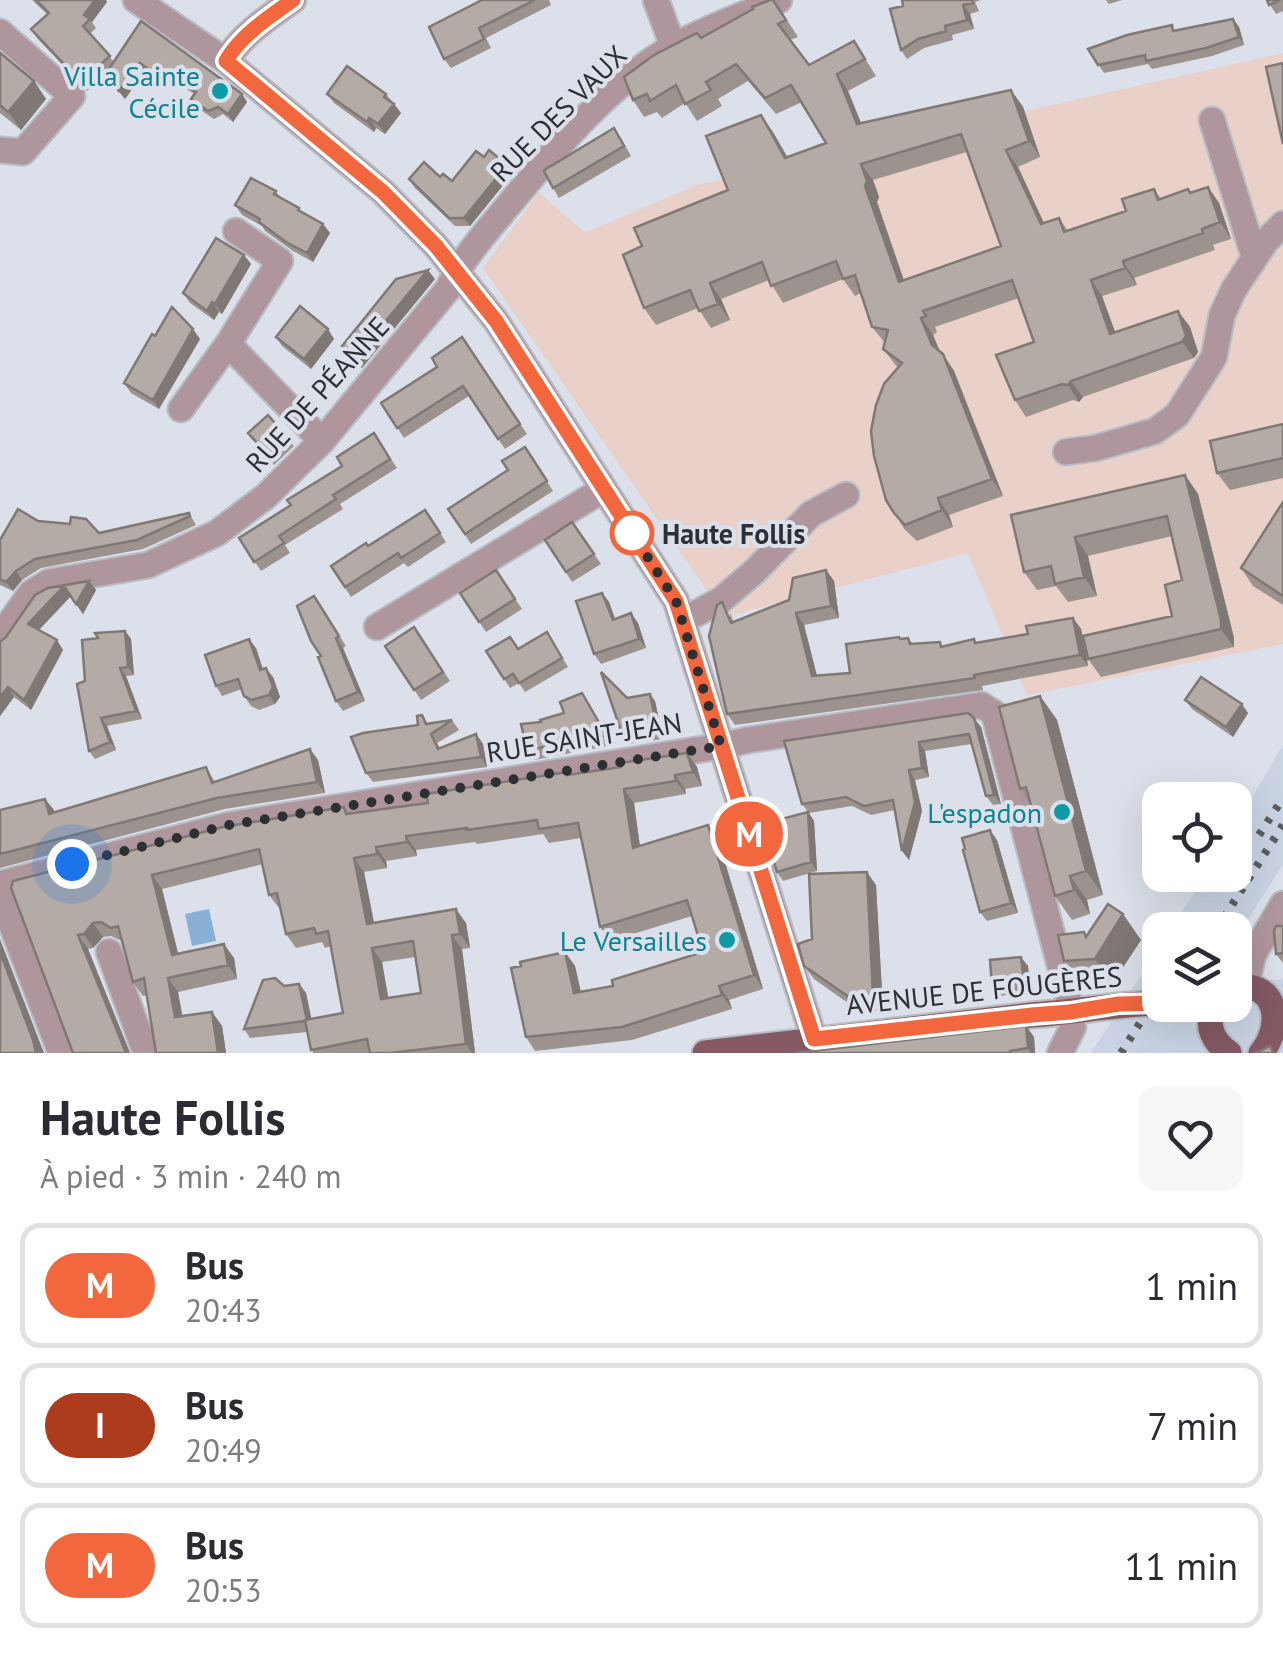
<!DOCTYPE html>
<html lang="fr">
<head>
<meta charset="utf-8">
<style>
	body { margin:0; font-family:"PT Sans",sans-serif; background:#f7f7f7; color:#2b2b33; height:100vh; display:flex; flex-direction:column; font-size:38px; white-space:nowrap }
	* { box-sizing:border-box; margin:0 }
	p { font-size:32px; color:#7c7c81 }
	.icon { flex:none; width:55px; height:55px; fill:none; stroke:currentColor; stroke-width:2; stroke-linecap:round; stroke-linejoin:round }
	.map { position:relative; height:1053px; overflow:hidden }
	.side { display:flex; flex-direction:column; background:#fff; flex:1 }
	.side>* { flex:none }
	.badge { padding:0 20px; border-radius:32px; font-size:35px; line-height:65px }
	.controls { position:absolute; left:1142px; top:782px; display:grid; gap:20px }
	.controls a { display:grid; place-items:center; width:110px; height:110px; border-radius:20px; background:#fff; box-shadow:0 10px 40px #0002; font-size:50px }
	.you { position:absolute; width:50px; height:50px; margin:-25px; border:8px solid #fff; border-radius:50%; background:#1a73e8; box-shadow:0 0 0 15px #1a73e833 }
	.map>.badge { position:absolute; translate:-50% -50%; box-shadow:0 0 0 5px #fff }
	.round { display:grid; place-items:center; flex:none; width:105px; height:105px; border-radius:20px; background:#f7f7f7 }
	.overview { display:flex; align-items:center; justify-content:space-between; height:170px; padding:0 40px }
	h1 { font-size:48px; font-weight:600; line-height:75px }
	ul { padding:0; list-style:none }
	li { display:flex; align-items:center; gap:30px; height:125px; margin:0 20px 15px; padding:0 20px; border:5px solid #e1e1e2; border-radius:20px }
	li div { flex:1 }
	li b { display:block; font-size:38px }
	li em { font-style:normal }
	li .badge { min-width:110px; font-weight:700; text-align:center }
	.map>svg:first-child { display:block }
</style>
</head>
<body>
<div class="map">
<svg width="1283" height="1053" viewBox="0 0 1283 1053">
	<rect width="100%" height="100%" fill="#dbe0ea"/>
	<path fill="#c9d3e3" d="M1283 745V864L1235 940V930H1170L1206 875H1235V826Z
		M1160 946V1005H1235V956L1264 981 1283 979V1053H1091Z"/>
	<path fill="#e9d0c9" d="M1283 53V644L1027 695 968 553 725 617 483 268 539 192 585 233 697 185Z"/>
	<path fill="#87b0d4" d="M209 909 216 941 192 946 185 914Z"/>
	<g fill="none" stroke-linecap="round" stroke-linejoin="round">
		<g stroke="#b8bdc5" stroke-width="29">
			<path id="minor" d="M136 0 226 61 383 192 436 246 496 321 676 601 814 1039
				M656 0 673 46
				M0 32 72 96 23 152 0 150
				M226 61C241 35 269 17 293 0
				M1212 120 1254 256
				M228 344 280 261 236 231
				M181 409 228 344 322 441
				M1066 452 1096 448 1155 431 1177 415 1214 357 1222 315 1234 289 1266 241 1283 224
				M684 620 721 600 755 571 811 514 846 495
				M377 627 604 489
				M0 637 31 593 49 582 148 565 217 533 266 496 322 441 448 289C462 258 485 234 506 208 553 152 609 83 673 47 704 29 746 14 779 0
				M0 884 229 825 721 746 748 740 981 705 994 713 1067 992 1073 1027 1060 1053
				M0 894 61 1053
				M109 952 146 1053
				M1246 985 1253 955 1283 904"/>
		</g>
		<g stroke="#b8bdc5" stroke-width="29">
			<path id="major" d="M1235 987C1279 981 1283 1027 1261 1053
				M1214 1005C1206 1025 1211 1040 1229 1053
				M705 1053 1032 1015C1075 1012 1117 1004 1160 1003"/>
		</g>
		<use href="#minor" stroke="#af969c" stroke-width="25"/>
		<use href="#major" stroke="#845964" stroke-width="25"/>
		<path stroke="#5a5d62" stroke-width="8" stroke-dasharray="5 10" stroke-linecap="butt" d="M1259 835 1283 798
			M1216 930 1283 825
			M1121 1053 1160 991"/>
	</g>
	<path fill="#9c938f" fill-rule="evenodd" d="M32 0H106L107 2 92 22 96 28 90 34 114 62 141 21 242 94 247 102 233 122 223 114 214 119 196 107 191 99 194 94 168 76 162 83 146 70 125 99 105 75 87 91 37 38 31 29 48 15Z
		M482 0H549L551 5 486 38 491 48 451 68 444 59Z
		M774 0 798 37 790 40 809 65 854 41 876 76 848 91 861 123 1011 90 1023 107 1040 157 1018 167 1044 223 1059 218 1068 231 1126 211 1154 189 1161 199 1208 187 1219 203 1231 239 1213 245 1215 250 1134 278 1137 285 1102 296 1115 332 1178 311 1190 327 1198 352 1194 358 1083 397 1079 402 1073 400 1026 417 1015 400 1034 342 1019 298 935 327 937 332 933 335 940 352 954 371 1003 496 949 515 953 527 917 541 905 530 894 513 898 368 883 349 885 343 872 327 861 293 855 296 843 279 783 303 769 280 721 299 730 320 711 328 698 308 656 325 644 308 642 246 728 190 761 115 787 157 826 143 802 102 776 114 748 81 718 99 722 106 697 121 685 103 662 118 657 112 644 117 633 100ZM967 152 1001 246 904 280 877 202 879 197 873 180Z
		M902 0H981L975 2 979 11 970 14 974 29 952 35 953 40 924 48 907 59 901 50 903 6Z
		M1106 0H1122L1109 4Z
		M1267 0H1283V11L1276 14Z
		M1233 19 1239 27 1244 45 1212 56 1152 69 1148 64 1104 73 1088 49Z
		M0 53 34 81 46 99 21 130 0 113Z
		M327 94H386L401 113 385 134 376 128 374 132 334 103Z
		M621 138 631 156 559 198 553 188Z
		M484 157 513 173 470 226H455L415 188 409 179 440 177 452 181Z
		M276 191 280 198 299 208 303 213 323 224 330 233 313 262 293 251 265 231 262 226 242 215 235 205Z
		M244 255 251 264 222 314 219 312 214 320 190 303 183 293Z
		M435 279 362 368 349 356 342 346Z
		M276 337 334 339 311 369 282 346Z
		M462 337 527 434 505 449 469 396 404 438 381 403 437 367Z
		M200 339 159 409 131 393 124 383Z
		M1283 424V478L1230 490 1217 473Z
		M248 433 287 437 294 446 274 465Z
		M374 433 397 468 340 504 343 509 285 545 290 553 261 571 239 538 291 505 342 466Z
		M525 447 553 491 471 544 448 509 508 470Z
		M1185 475 1198 494 1234 638V647L1101 677 1088 659 1172 616 1182 580 1172 536 1088 556 1097 596 1068 602 1056 586 1037 590 1024 572 1011 515Z
		M1283 502V605L1253 586 1241 568Z
		M425 510 446 542 408 567 404 563 351 597 331 566 368 546Z
		M189 513 196 525 143 549 41 568 22 580 13 591 0 585V540L38 521 99 533Z
		M572 522 601 564 572 582 545 540Z
		M496 570 522 609 486 632 460 593Z
		M826 570 834 581 839 618 804 625 817 676 850 673 901 639 908 638 913 644 943 646 977 643 1028 634 1073 618 1081 629 1088 666 982 686 983 690 735 725 727 714 730 613 734 622 789 600Z
		M89 581 96 590 83 614 71 596 39 630 63 650 31 710 14 697 0 716 6 637Z
		M602 593 609 602 615 619 638 623 646 648 601 664 594 654Z
		M314 596 346 646 343 648 365 701 343 711 336 701 321 656Z
		M414 627 450 681 421 700 385 646Z
		M125 631 131 639 134 675 126 676 142 719 107 726 116 750 95 759 89 751 85 681Z
		M547 632 568 667 525 692 519 683 510 688 486 651 518 649Z
		M256 648 263 669 273 677 280 697 275 704 259 710 251 706 244 696 242 689 222 696 216 686Z
		M1040 696 1057 720 1103 895 1087 900 1090 914 1072 920 1055 896 1029 802 1020 789Z
		M1185 700 1248 713 1233 737 1192 709Z
		M655 701 663 739 628 744 623 737Z
		M589 703 613 745 534 760 527 750 541 722Z
		M422 715 428 724 452 720 459 730 437 743 440 748 476 734 483 744 487 767 373 782 366 773 418 725Z
		M981 727 1001 804 993 805 986 796 972 744 925 751 929 777 915 780 922 811 909 860 895 810 871 815 852 806 809 813 814 821 817 871 783 881 777 872 808 812 802 804 784 741Z
		M310 749 318 760 325 793 225 809 0 868V810H54V813L206 767 215 782Z
		M687 753 697 767 702 786 685 789 686 794 634 803 640 846 708 825 718 839 763 989 729 1000 732 1009 632 1040 535 1051 526 1037 565 952 575 966 581 992 613 986 703 952 692 916 610 941 600 927 581 838 549 843 543 834 477 844 475 842 416 850 417 856 386 861 387 868 364 872 374 923H466L470 948 462 949 475 1053H313L307 1032 250 1038 244 1029 284 986 299 984 306 993 311 1019 343 1013 331 946 325 948 322 942 296 948 286 934 281 908H279L269 895 263 864 162 889 178 954 234 958 237 979 178 992 182 1016 212 1012 222 1026 226 1053H156L147 995 143 996 133 982 122 941 111 936 103 937 93 948 88 949 130 1053H73L11 888 344 807 349 814 428 803 567 772 569 775 621 767ZM416 957 421 993 388 998 382 962Z
		M997 840 1018 913 987 921 980 912Z
		M876 885 883 1010 862 1013 814 979 804 966 812 939Z
		M1283 926V963L1276 954Z
		M1087 936 1141 940 1112 984 1082 986 1064 961Z
		M1028 966 1031 992 999 996 992 986Z
		M1026 1026 1034 1037 1035 1053H795Z"/>
	<path fill="#7f7874" d="M95 0H106L107 2 92 22 84 15Z
		M963 5 970 14 974 29 967 20Z
		M1233 19 1239 27 1244 45 1239 37Z
		M140 63 146 70 125 99 119 91Z
		M162 68 168 76 162 83 157 75Z
		M837 74 848 91 868 140 857 124Z
		M34 81 46 99 21 130 8 112Z
		M1011 90 1023 107 1040 157 1029 141Z
		M242 94 247 102 233 122 228 114Z
		M394 104 401 113 385 134 378 124Z
		M761 115 773 132 797 174 785 158Z
		M369 118 376 128 374 132 367 122Z
		M1006 150 1018 167 1052 241 1041 224Z
		M861 164 873 180 879 197 877 202 910 299 899 282 865 186Z
		M507 165 513 173 470 226 464 218Z
		M1208 187 1219 203 1231 239 1220 222Z
		M323 224 330 233 313 262 307 253Z
		M244 255 251 264 222 314 215 304Z
		M1123 261 1134 278 1137 285 1125 268Z
		M428 270 435 279 362 368 355 358Z
		M1091 280 1102 296 1122 351 1110 334Z
		M710 283 721 299 730 320 718 304Z
		M212 302 219 312 214 320 207 311Z
		M1178 311 1190 327 1198 352 1194 358 1182 342Z
		M921 318 933 335 944 361 932 345Z
		M193 329 200 339 159 409 153 400Z
		M328 329 334 339 311 369 304 359Z
		M943 354 954 371 1003 496 992 479Z
		M1071 381 1083 397 1079 402 1068 385Z
		M1185 475 1198 494 1234 638V647L1221 629Z
		M938 498 949 515 953 527 942 510Z
		M1075 537 1088 556 1097 596 1084 577Z
		M826 570 834 581 839 618 831 606Z
		M16 571 22 580 13 591 6 582Z
		M89 581 96 590 83 614 76 604Z
		M64 586 71 596 35 634 28 624Z
		M602 593 609 602 619 630 613 620Z
		M631 613 638 623 646 648 639 639Z
		M796 613 804 625 820 688 812 676Z
		M1073 618 1081 629 1088 666 1080 655Z
		M125 631 131 639 134 675 128 667Z
		M336 638 343 648 365 701 358 692Z
		M249 639 256 648 266 680 260 670Z
		M57 640 63 650 31 710 24 700Z
		M120 668 126 676 142 719 136 711Z
		M266 668 273 677 280 697 275 704 269 695Z
		M8 687 14 697 0 716V697Z
		M650 694 655 701 663 739 658 732Z
		M1040 696 1057 720 1103 895 1086 871Z
		M1242 704 1248 713 1233 737 1226 727Z
		M101 718 107 726 116 750 110 742Z
		M974 718 981 727 1001 804 994 795Z
		M476 734 483 744 487 767 481 757Z
		M919 742 925 751 929 777 922 768Z
		M310 749 318 760 325 793 317 782Z
		M687 753 697 767 702 786 693 772Z
		M909 770 915 780 922 811 909 860 902 851Z
		M675 775 685 789 686 794 676 781Z
		M624 789 634 803 642 862 633 848Z
		M45 799 54 810 57 826 49 814Z
		M808 812 814 821 817 871 811 862Z
		M708 825 718 839 763 989 754 975Z
		M990 830 997 840 1018 913 1011 903Z
		M406 836 416 850 417 856 407 842Z
		M376 847 386 861 387 868 377 854Z
		M354 858 364 872 377 938 367 924Z
		M867 872 876 885 883 1010 873 997Z
		M152 875 162 889 182 969 172 955Z
		M1070 876 1087 900 1090 914 1074 890Z
		M456 909 466 923 470 948 460 934Z
		M1123 914 1141 940 1112 984 1095 959 1084 932 1098 952Z
		M93 923 103 937 93 948 84 934Z
		M78 935 88 949 130 1053H126Z
		M452 935 462 949 475 1053H472L466 1044Z
		M0 939 44 1053H36L0 952Z
		M224 944 234 958 237 979 228 965Z
		M372 948 382 962 391 1013 381 999Z
		M565 952 575 966 584 1007 574 993Z
		M1021 957 1028 966 1031 992 1024 982Z
		M168 978 178 992 185 1030 175 1017Z
		M299 984 306 993 314 1031 307 1021Z
		M719 986 729 1000 732 1009 722 995Z
		M212 1012 222 1026 226 1053H218Z
		M1026 1026 1034 1037 1035 1053H1031L1028 1048Z"/>
	<path fill="#b5aba6" stroke="#7f7874" stroke-width="2.5" fill-rule="evenodd" d="M36 0H95L84 15 90 19 83 26 110 56 81 82 31 29 49 13Z
		M482 0H535L479 28 484 39 444 59 429 27Z
		M770 0H773L786 20 778 24 809 65 854 41 865 59 837 74 857 124 1011 90 1029 141 1006 150 1041 224 1059 218 1064 232 1126 211 1122 199 1154 189 1158 200 1188 189 1190 193 1208 187 1220 222 1202 229 1203 233 1123 261 1125 268 1091 280 1110 334 1178 311 1186 336 1182 342 1071 381 1068 385 1062 384 1015 400 996 355 1034 342 1012 280 923 311 926 316 921 318 932 345 943 354 992 479 938 498 942 510 905 525 894 513 886 500 874 456 871 431 876 405 884 384 902 363 883 349 888 330 872 327 855 275 843 279 836 261 771 286 762 262 710 283 718 304 699 311 690 290 644 308 623 255 642 246 634 228 728 190 706 136 761 115 785 158 826 143 791 85 765 98 736 64 706 82 711 90 685 104 676 85 650 101 647 94 633 100 624 77 654 55 697 33 701 38 753 9 752 7ZM961 134 1001 246 899 282 865 186 867 181 861 164Z
		M902 0H972L973 3 963 5 967 20 945 26 946 31 918 39 901 50 890 9 903 6Z
		M1267 0H1280L1269 5Z
		M1233 19 1239 37 1206 48 1146 61 1145 55 1098 65 1088 49 1127 35 1172 25 1173 31Z
		M141 21 242 94 228 114 218 107 208 111 191 99 196 92 162 68 157 75 140 63 119 91 105 75Z
		M0 53 34 81 8 112 0 105Z
		M1283 63V144L1266 67Z
		M347 66 386 94 384 97 394 104 378 124 369 118 367 122 327 94Z
		M614 128 624 146 553 188 544 171 546 169Z
		M489 150 507 165 464 218H449L409 179 424 162 440 177 443 174 452 181 476 151 484 157Z
		M251 178 276 191 274 194 299 208 298 210 323 224 307 253 286 242 259 222 260 219 235 205Z
		M216 238 244 255 215 304 212 302 207 311 183 293Z
		M428 270 355 358 342 346 396 279Z
		M300 306 328 329 304 359 276 337Z
		M172 307 193 329 153 400 124 383 152 334 155 336Z
		M462 337 520 424 498 439 463 386 397 428 381 403 437 367 432 358Z
		M268 415 287 437 268 455 248 433Z
		M1283 424V458L1217 473 1210 441Z
		M374 433 390 459 333 495 336 499 279 536 284 543 254 562 239 538 291 505 287 500 342 466 337 457Z
		M525 447 547 481 465 534 448 509 508 470 502 461Z
		M1185 475 1221 620V629L1088 659 1083 636 1172 616 1165 585 1182 580 1167 516 1075 537 1084 577 1055 584 1051 566 1024 572 1011 515Z
		M1283 502V596L1241 568Z
		M18 509 38 521 70 524 71 517 86 519 99 533 189 513 190 516 137 540 35 559 16 571 6 582 0 579V540Z
		M425 510 440 533 401 558 398 553 345 587 331 566 366 543 368 546Z
		M572 522 594 554 566 572 545 540Z
		M496 570 515 599 479 622 460 593Z
		M826 570 831 606 796 613 812 676 850 673 846 644 899 637 900 639 908 638 910 644 940 642 941 647 974 639 975 643 1028 634 1026 626 1073 618 1080 655 974 675 975 678 727 714 709 636 717 605 722 602 731 623 789 600 793 578Z
		M89 581 76 604 64 586 28 624 57 640 24 700 8 687 0 697V642L6 637 35 595 48 588Z
		M602 593 613 620 631 613 639 639 594 654 576 601Z
		M314 596 339 636 336 638 358 692 336 701 318 657 321 656 311 641 297 606Z
		M414 627 443 672 414 690 385 646Z
		M125 631 128 667 120 668 136 711 101 718 110 742 89 751 77 684 85 681 82 640 98 638 95 633Z
		M547 632 562 658 519 683 513 674 504 679 486 651 510 637 518 649Z
		M249 639 260 670 266 668 273 687 269 695 252 700 244 696 238 679 216 686 205 655Z
		M601 672 627 698 650 694 658 732 623 737Z
		M1201 677 1242 704 1226 727 1185 700Z
		M582 693 606 735 527 750 521 724 541 722 540 720 564 713 560 702Z
		M1040 696 1086 871 1070 876 1074 890 1055 896 1026 787 1020 789 999 707Z
		M968 713 974 718 994 795 986 796 969 734 919 742 922 768 909 770 915 802 902 851 893 800 864 806 846 797 802 804 784 741Z
		M422 715 426 724 452 720 431 734 438 749 476 734 481 757 366 773 351 737 363 733 418 725 417 716Z
		M310 749 317 782 217 798 0 854V810L45 799 49 814 206 767 212 783Z
		M687 753 693 772 675 775 676 781 624 789 633 848 708 825 754 975 719 986 722 995 622 1027 526 1037 511 968 521 966 520 962 565 952 574 993 613 986 612 980 703 952 687 900 600 927 578 823 539 829 537 820 467 830V828L406 836 407 842 376 847 377 854 354 858 367 924 456 909 460 934 452 935 466 1044 390 1053H370L367 1039 311 1050 305 1020 343 1013 328 931 316 934 314 928 286 934 277 893 269 895 259 849 152 875 172 955 224 944 228 965 168 978 175 1017 212 1012 218 1053H156L144 978 133 982 118 926 111 928 101 922 93 923 84 934 78 935 126 1053H73L11 888 13 881 223 827 344 807 346 814 428 803 426 794 567 772V775L621 767 620 763ZM413 941 421 993 381 999 372 948Z
		M808 812 811 862 777 872 762 824Z
		M990 830 1011 903 980 912 963 850 965 849 962 838Z
		M867 872 873 997 852 999 804 966 798 944 812 939 809 874Z
		M1108 904 1123 914 1095 959 1064 961 1058 935 1084 932 1086 937Z
		M1276 926H1283V953L1276 954 1274 931Z
		M0 952 33 1040 36 1053H0Z
		M1021 957 1024 982 992 986 990 960Z
		M275 978 284 986 299 984 307 1020 305 1021 244 1029 263 980Z
		M1026 1026 1028 1048 1010 1051V1053H795Z
		M1270 1046 1273 1053H1255Z"/>
	<g fill="none" stroke-linecap="round" stroke-linejoin="round">
		<g stroke="#fff" stroke-width="22">
			<path id="line" d="M293 0C269 17 241 35 226 61L383 192 436 246 496 321 676 601 814 1039 1032 1015 1070 1012 1119 1004 1160 1003"/>
		</g>
		<use href="#line" stroke="#f2673d" stroke-width="15"/>
		<path stroke="#2d3033" stroke-width="10" stroke-dasharray="0 18" d="M72 864 229 825 721 746 676 601 632 533"/>
	</g>
	<g fill="#0f9aa8" stroke="#dbe0ea" stroke-width="4">
		<circle cx="220" cy="91" r="10"/>
		<circle cx="1062" cy="812" r="10"/>
		<circle cx="727" cy="940" r="10"/>
	</g>
	<circle fill="#fff" stroke="#f2673d" stroke-width="5" cx="632" cy="533" r="20"/>
	<g text-anchor="middle" dominant-baseline="central" stroke-width="8" stroke-linejoin="round" paint-order="stroke">
		<g font-size="28" fill="#0d838f" stroke="#dbe0ea" text-anchor="end">
			<text x="200" y="75">Villa Sainte<tspan x="200" dy="32">Cécile</tspan></text>
			<text x="1042" y="812">L'espadon</text>
			<text x="707" y="940">Le Versailles</text>
		</g>
		<g font-size="28" fill="#2d3033" stroke="#dbe0ea">
			<text transform="translate(558 113) rotate(-45)">RUE DES VAUX</text>
			<text transform="translate(317 394) rotate(-48)">RUE DE PÉANNE</text>
			<text transform="translate(584 737) rotate(-9)">RUE SAINT-JEAN</text>
			<text transform="translate(984 990) rotate(-6)">AVENUE DE FOUGÈRES</text>
		</g>
		<g font-size="28" font-weight="bold" fill="#2d3033" stroke="#dbe0ea" text-anchor="start">
			<text x="662" y="533">Haute Follis</text>
		</g>
	</g>
</svg>
<div class="controls">
<a><svg class="icon" aria-label="locate" viewBox="0 0 24 24"><circle cx="12" cy="12" r="6"/><path d="M12 2v4M12 18v4M2 12h4M18 12h4"/></svg></a>
<a><svg class="icon" aria-label="layers" viewBox="0 0 24 24"><path d="M12 4l9 5-9 5-9-5zM3 14l9 5 9-5"/></svg></a>
</div>
<div class="you" style="left:72px;top:864px"></div>
<b class="badge" style="left:749px;top:834px;background:#f2673d;color:#fff">M</b>
</div>
<section class="side">
<div class="overview"><div><h1>Haute Follis</h1><p>À pied · 3 min · 240 m</p></div><a class="round"><svg class="icon" aria-label="heart" viewBox="0 0 24 24"><path d="M12 20l-8-8c-3-5 5-10 8-4 3-6 11-1 8 4z"/></svg></a></div>
<ul>
<li><span class="badge" style="background:#f2673d;color:#fff">M</span><div><b>Bus</b><p>20:43</p></div><em>1 min</em></li>
<li><span class="badge" style="background:#ad3c1e;color:#fff">I</span><div><b>Bus</b><p>20:49</p></div><em>7 min</em></li>
<li><span class="badge" style="background:#f2673d;color:#fff">M</span><div><b>Bus</b><p>20:53</p></div><em>11 min</em></li>
</ul>
</section>
</body>
</html>
